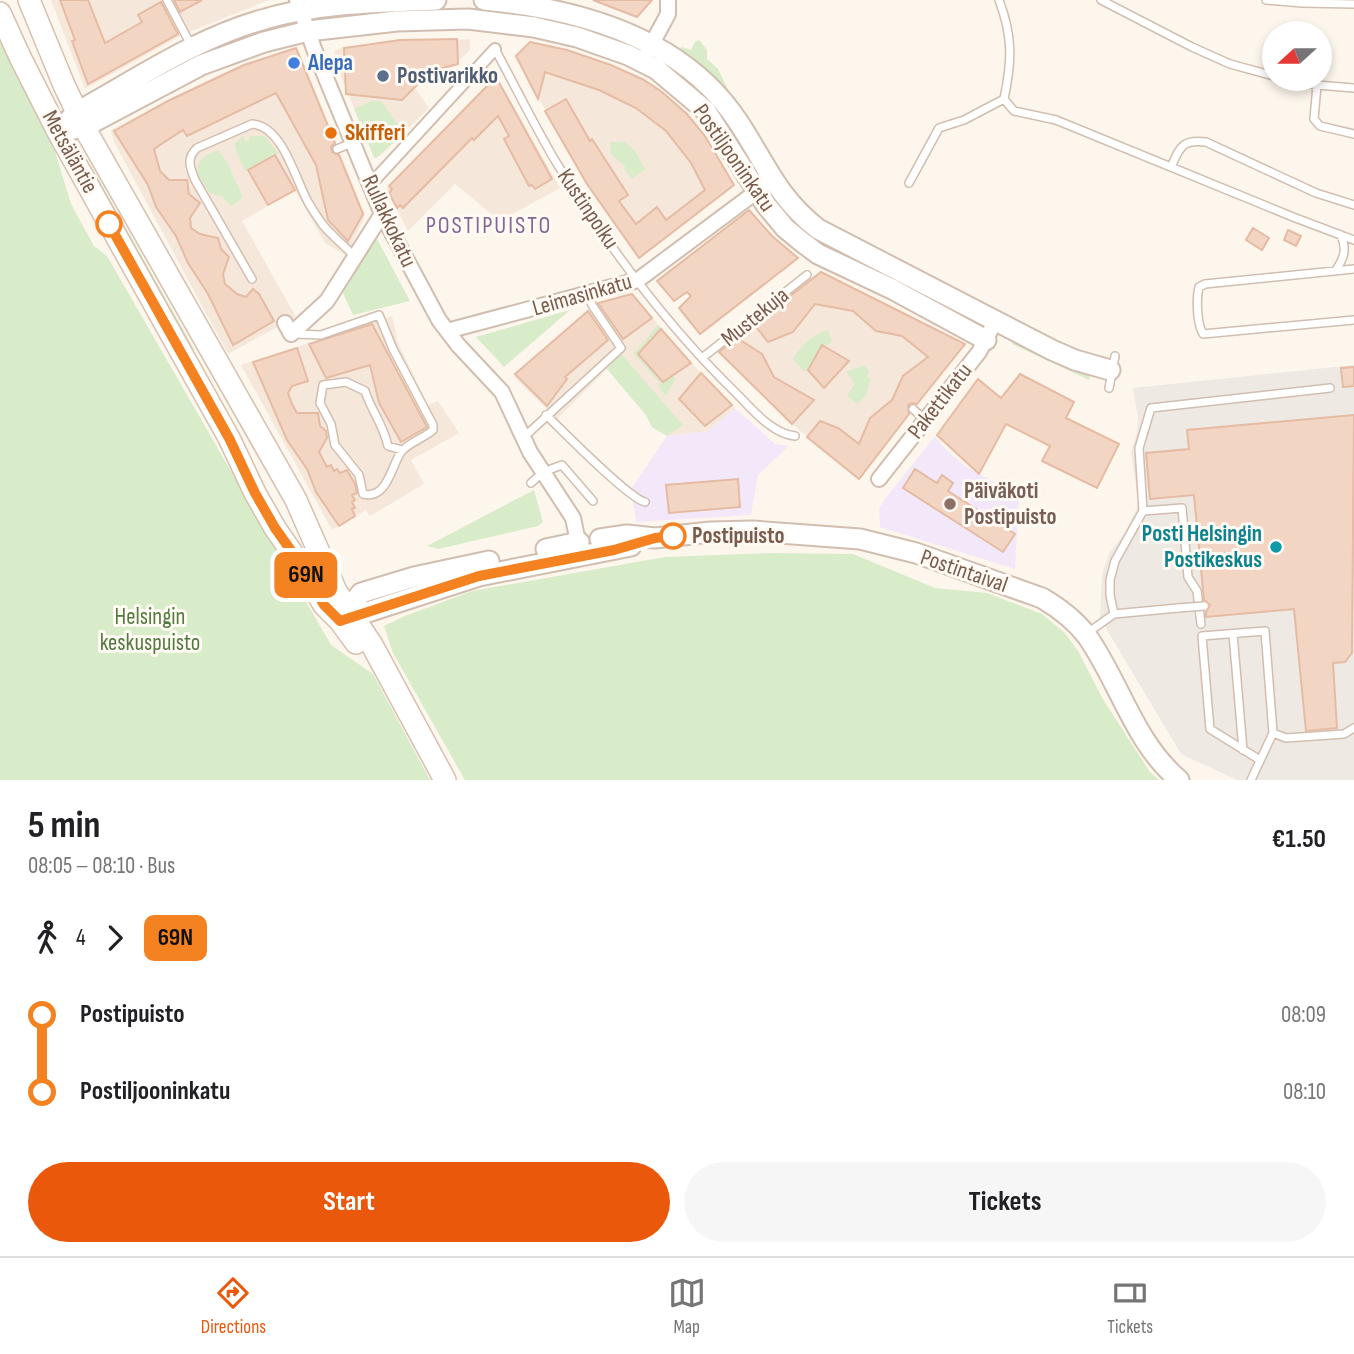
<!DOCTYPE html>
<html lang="en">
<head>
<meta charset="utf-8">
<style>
	body { margin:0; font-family:"Sofia Sans Condensed",sans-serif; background:#f6f6f6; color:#202124; height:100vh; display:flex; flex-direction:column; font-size:26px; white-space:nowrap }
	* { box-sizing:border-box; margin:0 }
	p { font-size:23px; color:#757577 }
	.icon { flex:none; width:38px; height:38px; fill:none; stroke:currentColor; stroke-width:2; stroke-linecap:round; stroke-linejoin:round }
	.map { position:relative; height:780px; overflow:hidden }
	.sheet { display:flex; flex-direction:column; background:#fff; flex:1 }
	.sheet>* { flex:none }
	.badge { padding:0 14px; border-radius:10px; font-size:24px; line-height:46px }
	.needle { width:46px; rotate:249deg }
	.controls { position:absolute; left:1262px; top:21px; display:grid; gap:14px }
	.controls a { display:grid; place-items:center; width:70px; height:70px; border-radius:50%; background:#fff; box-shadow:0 4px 10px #0003; font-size:35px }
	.map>.badge { position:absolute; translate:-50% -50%; box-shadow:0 0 0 4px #fff }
	.legs { display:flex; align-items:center; gap:10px; height:77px; padding:0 28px; font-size:23px }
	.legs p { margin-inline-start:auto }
	.summary { display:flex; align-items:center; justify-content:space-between; height:119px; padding:0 28px }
	h1 { font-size:38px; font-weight:700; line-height:52px }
	.primary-button { display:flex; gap:14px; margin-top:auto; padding:14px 28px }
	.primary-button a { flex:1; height:80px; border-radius:42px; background:#ea580c; color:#fff; font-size:28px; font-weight:700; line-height:80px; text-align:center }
	.primary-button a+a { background:#f6f6f6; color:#202124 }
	ul { padding:0 28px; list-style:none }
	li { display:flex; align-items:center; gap:24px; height:77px; font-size:26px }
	li i { display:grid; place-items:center; width:10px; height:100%; margin:0 9px; background:currentColor }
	li i::after { content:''; width:18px; height:18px; margin:-9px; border:5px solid; border-radius:50%; background:#fff }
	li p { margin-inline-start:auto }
	li:first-child i { background:linear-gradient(#0000 50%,currentColor 0) }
	li:last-child i { background:linear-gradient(currentColor 50%,#0000 0) }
	.tabs { display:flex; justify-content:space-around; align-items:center; height:98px; border-top:2px solid #e0e0e0; background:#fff; font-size:19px; color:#757577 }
	.tabs a { display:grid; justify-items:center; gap:4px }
	.tabs .current { color:#ea580c }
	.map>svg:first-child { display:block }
</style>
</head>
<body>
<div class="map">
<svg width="1354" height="780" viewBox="0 0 1354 780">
	<rect width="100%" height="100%" fill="#fdf6ec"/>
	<path fill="#f5e8da" d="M51 0H269L182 35 85 89Z
		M470 39V50L452 67 426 78 415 88 429 108 380 156 374 157 334 59 335 51 342 47Z
		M530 42 582 55 611 65 644 80 662 92 687 114 710 143 734 185 639 258 579 171 516 56Z
		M297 47 365 215 347 256 325 243 295 190 242 221 296 317 228 354 114 142 111 130 167 100 243 64Z
		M496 75 560 188 500 221 455 184 408 231 386 189Z
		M821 272 965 344 859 479 792 424 718 352Z
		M632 294 696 368 735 408 708 431 667 436 652 427 646 415 607 369 557 419 513 376 597 303Z
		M392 316 398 343 428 405 438 401 459 433 411 460 424 484 370 516 366 510 332 530 241 365Z"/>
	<path fill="#efe9e4" d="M1354 365V780H1237L1181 754 1100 618 1102 577 1104 568 1110 552 1124 534 1137 508 1138 500 1131 452 1137 432 1138 418 1133 388Z"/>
	<path fill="#f3e8fa" d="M735 408 775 444 789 446 758 475 751 515 636 522 631 489 667 436 708 431Z
		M935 436 944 448 965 466 1019 496 1015 569 880 527 879 509 885 499Z"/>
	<path fill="#d8ecc9" d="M0 32 32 106 54 148 71 204 94 246 107 256 331 645 373 674 430 780H0Z
		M699 40 707 50V59L718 69 730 94 727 96 715 82 714 76 709 75 678 51 682 47 691 50 695 42Z
		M371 101H381L404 133 376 158 374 157 354 109Z
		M243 136 245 141 249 140V136H265L278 153 245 171 235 148V143Z
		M610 142H625L635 151 645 169 632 179 624 169 626 167 611 154Z
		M218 150 227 162 242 195 241 199 231 206 221 196 211 194C194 174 190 159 218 150Z
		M92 167 194 349 193 360 87 170Z
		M376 237 410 301 353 315 343 293Z
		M570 310 504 367 476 337Z
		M658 325 661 329 638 354 662 382 673 375 675 379 666 396 658 386 660 383 634 354Z
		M828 330 832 342 825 347 822 346 808 370 803 371 793 359C801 346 812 334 828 330Z
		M1015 338 1091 373 1089 380 1012 344Z
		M621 354 683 425 667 436 652 427 646 415 607 369Z
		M864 365 869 371 867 378H871L866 396 857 404 847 396 855 383 846 372Z
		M534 490 543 522 538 526 438 549 427 546Z
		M772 553 853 554 935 588 987 593 1042 614 1065 633 1078 651 1104 701 1150 772 1159 780H465L393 653 384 626 405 616 472 591 665 557Z"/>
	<path fill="#f3d5c3" stroke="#e6bba3" stroke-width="2" d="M60 0H88L105 43 142 22 138 15 161 2 178 34 88 84 72 41 75 40Z
		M174 0H202L180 12Z
		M593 0H652L637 17Z
		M457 39 458 64 431 71 402 100 346 94 344 48 400 40Z
		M530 42 567 50 611 65 644 80 662 92 687 114 705 136 734 185 639 258 587 184 545 111 566 99 590 141 592 139 628 195 619 201 636 224 657 207 666 220 705 190 691 163 666 131 636 108 599 90 545 72 538 99 516 56Z
		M296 48 335 143 331 147 332 152 339 155 363 214 348 241 328 220 316 165 276 93 187 136 183 130 154 149 160 171 169 180H187L189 194 200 203 190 218 191 228 200 234 218 238 221 249 229 257 223 274 225 284 237 294 246 297 253 289 259 294 274 321 233 345 208 294 188 263 176 236 156 207 148 185 114 131 168 101 244 65Z
		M496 77 552 179 535 189 532 185 529 186 504 139 509 136 498 116 474 140 472 138 403 208 400 205 397 208 389 193 392 189 389 186Z
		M275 155 295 190 268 205 248 170Z
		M749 210 772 236 798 258 700 334 679 308 691 296 687 292 674 301 657 281Z
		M1253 228 1269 238 1262 250 1246 240Z
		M1288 230 1301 236 1296 246 1284 240Z
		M821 272 965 344 917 404 912 403 908 405 909 414 859 479 807 437 820 421 838 428 859 444 870 418 892 400 903 376 928 357 902 336 876 331 853 311 815 304 793 332 768 342 754 324Z
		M632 294 652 318 623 339 598 303Z
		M588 311 608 340 565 377 567 379 547 406 515 374Z
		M372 324 427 427 401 442 379 403 370 365 326 378 309 344Z
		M661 329 691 363 663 382 638 354Z
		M737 338 762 354 774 377 814 400 792 424 719 352Z
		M822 345 849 361 824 388 808 370Z
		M297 348 308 381 292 386 288 393 292 404 297 413H318L320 426 326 431 327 438 319 452 327 467 331 465 334 471 337 469 340 473 347 470 355 484 357 493 352 495 355 500 352 502 355 508 352 509 355 516 339 526 316 492 307 469 287 440 253 362Z
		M1354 367V386L1343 387 1341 368Z
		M701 373 732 405 705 426 679 399Z
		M1020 374 1074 402 1066 418 1119 444 1097 488 1042 461 1050 446 1006 424 979 474 937 435 978 379 1001 398Z
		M1354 415 1352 653 1345 662 1333 663 1337 728 1306 731 1294 609 1206 617V612L1210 605 1204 600 1194 495 1150 499 1146 453 1189 449 1187 430Z
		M915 469 937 483 942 475 953 483 948 491 1015 534 1003 552 903 488Z
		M738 479 740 507 669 513 666 485Z"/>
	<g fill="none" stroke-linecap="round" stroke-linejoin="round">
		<g stroke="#d1beb0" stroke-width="10">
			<path id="service" d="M167 0 191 45
				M1101 0 1192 47 1230 64 1274 76
				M1266 0 1302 3 1354 4
				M495 49C515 86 534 125 556 162 607 245 666 325 736 393 752 409 772 434 795 436
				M1286 79 1317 85 1354 88
				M1317 85 1314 119 1320 126 1354 134
				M1004 99 1014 111 1056 120 1293 217 1354 240
				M337 149 352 143
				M1171 167C1180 147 1182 139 1206 142L1316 193 1354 205
				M909 183 939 128 964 120 1004 99C1012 61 1013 37 999 0
				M1354 269 1205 284 1199 287C1196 299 1197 324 1203 334L1354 320
				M1336 270C1344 258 1347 250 1341 235
				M252 279 195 180C190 167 186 158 197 148L252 124C283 126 295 179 308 202 312 209 318 218 323 225 332 236 345 246 354 256
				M295 334 321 335 379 315 393 349 433 425V430C424 438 408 443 401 452 391 467 387 500 363 494L359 475 335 445 331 424 320 403 323 385 346 382 365 391C372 412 383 424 388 446L402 450
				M702 358 807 275
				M1109 388 1115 356
				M913 409 925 420
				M546 415C563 431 628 498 645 502
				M523 438 621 348 592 305 588 294
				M531 483 543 472 562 465 593 501
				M1143 511 1182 508 1188 577 1197 591 1201 624
				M1114 614 1110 595V580L1115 561 1143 511 1139 448 1151 408 1330 388
				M1086 634 1114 614 1178 608
				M1233 634 1243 750
				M1273 733 1286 738 1344 734 1354 728
				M1251 780 1273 733 1265 631 1202 636 1210 729 1260 760"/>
		</g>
		<g stroke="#d1beb0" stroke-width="14">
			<path id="pedestrian" d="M370 185 495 49"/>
		</g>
		<g stroke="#d1beb0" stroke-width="18">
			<path id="minor" d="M297 0 314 49 382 214 439 320 458 345 502 392 530 452 573 518 580 551
				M647 53 668 14V0
				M285 323 291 334 327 301 382 214
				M447 331 638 280 764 186
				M879 479 979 352 996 320"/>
		</g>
		<g stroke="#d1beb0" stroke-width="23">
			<path id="tertiary" d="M484 0C580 9 684 38 739 123 766 164 777 197 818 229L1052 350 1075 360 1110 370
				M66 123 77 112C137 79 198 37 265 19 319 3 379 2 436 0
				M58 132 84 127 201 65 264 42 308 31 397 21 468 19 534 27 577 37 628 55 656 69 706 111 766 205 785 228 802 242 818 254 892 289 986 340
				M600 539 627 535 655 538 711 532 753 531 860 539 916 553 1042 598C1059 608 1075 620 1087 636 1120 683 1134 742 1179 780
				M546 549 579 542
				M341 620 361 593 414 577 489 561
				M340 621 479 576 631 546"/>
		</g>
		<g stroke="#d6c0b0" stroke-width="24">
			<path id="secondary" d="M29 0 64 85 84 127 296 500 336 591 372 645 445 780
				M0 13 20 57 58 132 229 438 255 493 275 528 297 560 324 605 340 621 356 643"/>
		</g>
		<use href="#service" stroke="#fff" stroke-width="7"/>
		<use href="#pedestrian" stroke="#fff" stroke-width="10"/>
		<use href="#minor" stroke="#fff" stroke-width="14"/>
		<use href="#tertiary" stroke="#fff" stroke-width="19"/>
		<use href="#secondary" stroke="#fff" stroke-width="21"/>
		<g stroke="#d1beb0" stroke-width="10" stroke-linecap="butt">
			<path id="service-bridge" d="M1178 608 1204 606"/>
		</g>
		<use href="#service-bridge" stroke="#fff" stroke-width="7"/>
	</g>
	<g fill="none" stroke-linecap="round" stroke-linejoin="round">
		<g stroke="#fff" stroke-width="16">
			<path id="line-1" d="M109 224 229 438 255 493 275 528 297 559 324 605 340 621 479 576 614 550 655 538 673 536"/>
		</g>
		<use href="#line-1" stroke="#f58220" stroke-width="10"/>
	</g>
	<circle fill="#3f7fe0" stroke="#fffaf3" stroke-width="2.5" cx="294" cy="63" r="7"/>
	<circle fill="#5c6f8a" stroke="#fffaf3" stroke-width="2.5" cx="383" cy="76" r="7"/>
	<circle fill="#e8710a" stroke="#fffaf3" stroke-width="2.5" cx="331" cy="133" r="7"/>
	<g fill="#fff" stroke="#f58220" stroke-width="3.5">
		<circle cx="109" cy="224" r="12"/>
		<circle cx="673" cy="536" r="12"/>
	</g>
	<circle fill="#8d6e63" stroke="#fffaf3" stroke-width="2.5" cx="950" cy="504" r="7"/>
	<circle fill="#0f9aa8" stroke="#fffaf3" stroke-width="2.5" cx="1276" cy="547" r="7"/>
	<g text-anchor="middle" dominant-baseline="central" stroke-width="6" stroke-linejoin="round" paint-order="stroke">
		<g font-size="23" font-weight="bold" fill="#366cbe" stroke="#fffaf3" text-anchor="start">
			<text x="308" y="63">Alepa</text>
		</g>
		<g font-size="23" font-weight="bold" fill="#4e5e75" stroke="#fffaf3" text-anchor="start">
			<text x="397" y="76">Postivarikko</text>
		</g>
		<g font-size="23" font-weight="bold" fill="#c56008" stroke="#fffaf3" text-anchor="start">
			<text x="345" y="133">Skifferi</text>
		</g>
		<g font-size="23" fill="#7a5c4d" stroke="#fffaf3">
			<text transform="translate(70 152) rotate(61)">Metsäläntie</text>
			<text transform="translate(734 158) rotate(55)">Postiljooninkatu</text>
			<text transform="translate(588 209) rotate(56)">Kustinpolku</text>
			<text transform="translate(389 221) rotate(65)">Rullakkokatu</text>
			<text transform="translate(582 295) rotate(-16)">Leimasinkatu</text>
			<text transform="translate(755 317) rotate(-39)">Mustekuja</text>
			<text transform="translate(940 401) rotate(-52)">Pakettikatu</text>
			<text transform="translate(964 571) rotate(19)">Postintaival</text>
		</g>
		<g font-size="23" font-weight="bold" fill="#785e54" stroke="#fffaf3" text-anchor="start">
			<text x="964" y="491">Päiväkoti<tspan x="964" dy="26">Postipuisto</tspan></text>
		</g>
		<g font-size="23" font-weight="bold" fill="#0d838f" stroke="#fffaf3" text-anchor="end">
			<text x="1262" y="534">Posti Helsingin<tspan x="1262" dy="26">Postikeskus</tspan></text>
		</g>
		<g font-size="23" font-weight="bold" fill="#7a5c4d" stroke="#fffaf3" text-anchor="start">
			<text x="692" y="536">Postipuisto</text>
		</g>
		<g font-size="23" fill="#537a41" stroke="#fffaf3">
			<text x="150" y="617">Helsingin<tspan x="150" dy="26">keskuspuisto</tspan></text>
		</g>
		<g font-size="24" letter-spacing="2" fill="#846695" stroke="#fffaf3">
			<text x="489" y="225">POSTIPUISTO</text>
		</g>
	</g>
</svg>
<div class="controls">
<a><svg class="needle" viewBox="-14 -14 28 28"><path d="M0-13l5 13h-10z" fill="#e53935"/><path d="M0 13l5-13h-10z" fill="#757577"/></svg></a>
</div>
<b class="badge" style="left:306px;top:575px;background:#f58220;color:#111">69N</b>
</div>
<section class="sheet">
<div class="summary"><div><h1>5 min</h1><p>08:05 – 08:10 · Bus</p></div><b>€1.50</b></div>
<div class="legs"><svg class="icon" aria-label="walk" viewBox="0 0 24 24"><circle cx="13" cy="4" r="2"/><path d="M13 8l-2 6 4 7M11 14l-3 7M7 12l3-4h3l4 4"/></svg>4<svg class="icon" aria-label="forward" viewBox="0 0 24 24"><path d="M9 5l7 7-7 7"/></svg><b class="badge" style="background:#f58220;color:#111">69N</b></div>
<ul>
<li><i style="color:#f58220"></i><b>Postipuisto</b><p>08:09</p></li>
<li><i style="color:#f58220"></i><b>Postiljooninkatu</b><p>08:10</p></li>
</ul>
<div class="primary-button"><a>Start</a><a>Tickets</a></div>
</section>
<nav class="tabs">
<a class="current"><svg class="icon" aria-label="directions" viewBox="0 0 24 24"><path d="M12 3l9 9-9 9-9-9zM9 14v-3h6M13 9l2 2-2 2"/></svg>Directions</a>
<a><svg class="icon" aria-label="map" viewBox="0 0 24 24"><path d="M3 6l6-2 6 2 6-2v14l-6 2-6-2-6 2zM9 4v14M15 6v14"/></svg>Map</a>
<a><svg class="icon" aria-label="tickets" viewBox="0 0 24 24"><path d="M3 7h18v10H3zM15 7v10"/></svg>Tickets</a>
</nav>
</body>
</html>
